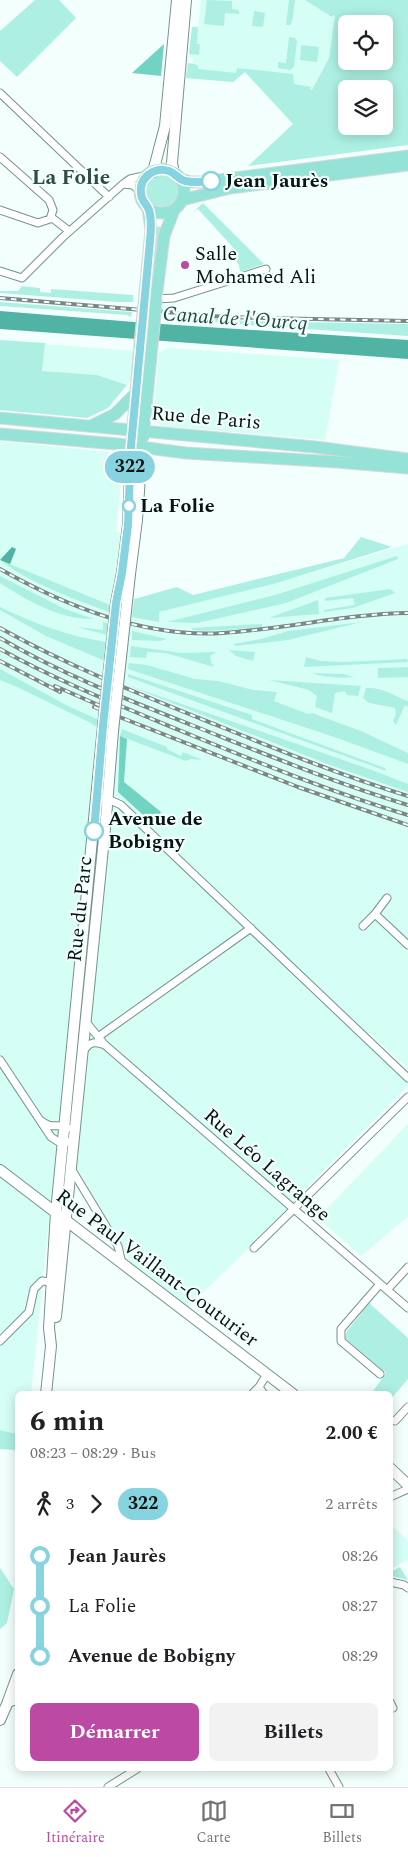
<!DOCTYPE html>
<html lang="fr">
<head>
<meta charset="utf-8">
<style>
	body { margin:0; font-family:Spectral,serif; background:#f2f2f2; color:#202124; height:100vh; display:flex; flex-direction:column; font-size:19px; white-space:nowrap }
	* { box-sizing:border-box; margin:0 }
	p { font-size:16px; color:#757577 }
	.icon { flex:none; width:28px; height:28px; fill:none; stroke:currentColor; stroke-width:2; stroke-linecap:round; stroke-linejoin:round }
	.map { position:relative; flex:1; overflow:hidden }
	.side { position:absolute; left:15px; top:1391px; width:378px; height:380px; display:flex; flex-direction:column; background:#fff; border-radius:8px; box-shadow:0 2px 12px #0003 }
	.side>* { flex:none }
	.badge { padding:0 10px; border-radius:16px; font-size:18px; line-height:32px }
	.buttons { position:absolute; left:338px; top:15px; display:grid; gap:10px }
	.buttons a { display:grid; place-items:center; width:55px; height:55px; border-radius:8px; background:#fff; box-shadow:0 2px 12px #0003; font-size:25px }
	.map>.badge { position:absolute; translate:-50% -50%; box-shadow:0 0 0 2px #fff }
	.legs { display:flex; align-items:center; gap:8px; height:55px; padding:0 15px; font-size:16px }
	.legs p { margin-inline-start:auto }
	.summary { display:flex; align-items:center; justify-content:space-between; height:85px; padding:0 15px }
	h1 { font-size:28px; font-weight:700; line-height:38px }
	.action { display:flex; gap:10px; margin-top:auto; padding:10px 15px }
	.action a { flex:1; height:58px; border-radius:8px; background:#bc4aa5; color:#fff; font-size:20px; font-weight:700; line-height:58px; text-align:center }
	.action a+a { background:#f2f2f2; color:#202124 }
	ul { padding:0 15px; list-style:none }
	li { display:flex; align-items:center; gap:18px; height:50px; font-size:19px }
	li i { display:grid; place-items:center; width:8px; height:100%; margin:0 6px; background:currentColor }
	li i::after { content:''; width:12px; height:12px; margin:-6px; border:4px solid; border-radius:50%; background:#fff }
	li p { margin-inline-start:auto }
	li:first-child i { background:linear-gradient(#0000 50%,currentColor 0) }
	li:last-child i { background:linear-gradient(currentColor 50%,#0000 0) }
	.tab-bar { display:flex; justify-content:space-around; align-items:center; height:70px; border-top:1px solid #e0e0e0; background:#fff; font-size:14px; color:#757577 }
	.tab-bar a { display:grid; justify-items:center; gap:2px }
	.tab-bar .on { color:#bc4aa5 }
	.map>svg:first-child { display:block }
</style>
</head>
<body>
<div class="map">
<svg width="408" height="1787" viewBox="0 0 408 1787">
	<rect width="100%" height="100%" fill="#f2fffc"/>
	<path fill="#d5fef5" d="M201 0H310L335 16 329 58 294 124 245 72 233 82 186 78 188 63H193V58L189 57 192 27H198Z
		M45 344 134 351 132 379 127 385 97 375 42 371Z
		M168 348 339 360 325 440 161 426 153 419 159 353Z
		M0 441 118 453 123 458 116 532 124 533 110 605 159 612 277 583 408 544V1069L370 1034 363 1039 408 1081V1086L296 1198 291 1199 295 1203 188 1307 134 1267 77 1173 52 1192 31 1394H18L17 1434 0 1430Z
		M408 1124V1216L361 1256 318 1218Z
		M390 1524 408 1541V1560L390 1569Z"/>
	<path fill="#adf0e3" fill-rule="evenodd" d="M35 0H59L76 18 17 77 0 61V31Z
		M207 0 232 1V9L239 10V14L225 13 224 26 204 24Z
		M289 0H295L292 22 290 25H286Z
		M305 0H408V145L248 166 293 124 245 72 233 82 186 78 188 63 198 65V69L236 73 237 68 293 74 294 84 311 87 310 89 312 90 329 58 335 16 333 15 332 17ZM346 24H384V61H346ZM346 89H384V126H346Z
		M254 11 265 13 263 27 252 26Z
		M192 27H198L197 44H200L199 55 189 54Z
		M289 37 295 38 297 41 294 67 290 70 278 68V62L286 63Z
		M301 45 319 47 317 62 300 60Z
		M146 191a16 16 0 1 1 32 0a16 16 0 1 1-32 0Z
		M203 203 264 264 240 272 239 265 235 259 239 254 198 209 193 212Z
		M155 226 161 227 156 249 150 314 148 313Z
		M22 286 40 288V292L51 293V289L133 295V302H117L0 293V291H18Z
		M0 302 132 312 131 317 127 315 0 306Z
		M207 318 246 321 408 324V336L221 323 211 321Z
		M0 340 45 343 42 371 97 375 127 385 108 408 87 418 0 410Z
		M361 537 392 547 277 583 159 612V622L132 617 134 599 177 587 193 595 344 558Z
		M397 556 398 559 286 603 197 623 167 622 275 595Z
		M0 560 110 605 109 612C74 599 29 583 0 560Z
		M0 576 65 609 94 619C60 620 28 601 0 583Z
		M390 589 395 593 353 608 324 612V610L355 605 353 598 325 601V598Z
		M318 600 319 614 269 618Z
		M0 607C36 624 67 636 107 642L105 661 46 636 0 610Z
		M103 622 109 624 107 635 77 627 103 630Z
		M362 622 288 640 236 646 233 644 261 639 288 631Z
		M262 624V627C238 629 216 632 192 630V628Z
		M132 631 167 639 160 641 132 640Z
		M131 646 182 653 216 652 210 656 211 662 214 667 166 653 147 652 146 658 130 657Z
		M229 650 255 652 253 661 236 656Z
		M306 657 321 661 344 662 407 659 408 662 304 667Z
		M129 663 147 665 195 679 218 681 253 690 277 692 274 701 308 714 312 713 361 731 408 753V764L340 739 128 669Z
		M408 667V677L378 678V668Z
		M0 669 66 705 99 720 98 728 89 722 15 686 0 680Z
		M312 673 343 674 354 677C340 678 326 678 312 673Z
		M128 674 252 715V719L385 768 386 771 128 677Z
		M269 680 361 686 358 696 347 695 345 691 335 693 332 713 315 707 317 696 309 690Z
		M124 684 372 770 408 784V792L330 765Z
		M366 688C383 687 394 696 408 701V707L405 705 396 725 393 721 396 714 395 708 369 703 363 698Z
		M122 729 167 747V749L181 756 183 752 202 760 191 759 186 761 120 736Z
		M369 1303 408 1338V1379L390 1400V1394H375L373 1391 386 1373 345 1338 347 1331Z
		M0 1430 17 1434V1450L0 1449Z
		M400 1567 408 1580 392 1576 391 1572Z
		M0 1568 14 1589 7 1623 0 1629Z"/>
	<path fill="#71d3c2" d="M164 44 161 76 132 73Z
		M120 736 127 739 124 782 161 812 156 823 153 824 118 792Z"/>
	<path fill="#50b3a3" d="M0 311 146 323 408 340V359L0 329Z
		M12 547 16 549 10 564 0 560Z"/>
	<g fill="none" stroke-linecap="round" stroke-linejoin="round">
		<g stroke="#76938d" stroke-width="9">
			<path id="minor" d="M0 93 109 197
				M0 157 49 200 53 210 50 219 38 223 0 210
				M123 184 133 185 140 191
				M51 217 69 231
				M0 271 22 278 63 237 123 184 130 179 148 175
				M156 299 174 298 266 269
				M97 798 108 799 121 805 408 1078
				M375 914 408 945
				M363 926 375 914 387 898
				M86 1022 105 1045 408 1308
				M98 1037 251 928
				M83 1052C89 1042 94 1041 105 1045
				M0 1060 51 1137 62 1144 71 1141 75 1135
				M40 1120C53 1131 57 1122 68 1128
				M72 1170 118 1246 122 1264
				M254 1248 408 1097
				M380 1284 341 1329V1341L380 1374
				M387 1290 408 1267
				M0 1341 29 1312 34 1289 42 1281 52 1282
				M259 1387 264 1394
				M252 1394 259 1387 267 1374
				M395 1421 408 1407
				M390 1497 408 1489
				M390 1582 404 1585 408 1588
				M390 1702 393 1708
				M7 1704 18 1700
				M329 1769 339 1787
				M108 1787 137 1769"/>
		</g>
		<g stroke="#76938d" stroke-width="12">
			<path id="secondary" d="M153 172 165 126 177 0
				M174 173 172 163 186 0
				M130 574 137 520 142 448
				M116 603 122 573 128 525 131 447
				M0 1170 293 1394
				M56 1317 106 818 113 731
				M46 1394 51 1346 49 1328 56 1212 103 726
				M390 1468 408 1485
				M0 1720 7 1704 18 1674"/>
		</g>
		<g stroke="#d7d9d9" stroke-width="13">
			<path id="primary" d="M140 191a22 22 0 1 1 44 0a22 22 0 1 1-44 0Z
				M180 179 191 182H203L408 156
				M182 200 230 188 408 165
				M145 293 151 230 148 208
				M156 299 164 236 174 210
				M0 418 315 447 408 459
				M93 425 115 414 137 392
				M0 434 117 444 186 453 337 462 408 468
				M132 437 140 344
				M143 437 155 315"/>
		</g>
		<use href="#minor" stroke="#fff" stroke-width="7"/>
		<use href="#secondary" stroke="#fff" stroke-width="10"/>
		<use href="#primary" stroke="#95e3d7" stroke-width="11"/>
		<g stroke="#7a8784" stroke-width="4">
			<path id="rail" d="M0 298 225 317 408 321
				M0 569C67 607 145 638 223 633 285 629 346 614 408 613
				M0 628C70 667 144 696 219 726 281 751 343 776 408 796
				M0 638C61 674 128 700 194 726 265 754 335 783 408 805
				M0 649C61 683 126 708 191 735 262 764 334 793 408 815
				M0 661 60 692
				M55 686 103 707
				M94 707 298 787 408 825"/>
		</g>
		<use href="#rail" stroke="#f2fffc" stroke-width="2" stroke-dasharray="5.5" stroke-linecap="butt"/>
		<g stroke="#76938d" stroke-width="12" stroke-linecap="butt">
			<path id="secondary-bridge" d="M103 726 116 603
				M113 731 130 574"/>
		</g>
		<g stroke="#d7d9d9" stroke-width="13" stroke-linecap="butt">
			<path id="primary-bridge" d="M155 315 156 299
				M140 344 145 293"/>
		</g>
		<use href="#secondary-bridge" stroke="#fff" stroke-width="10"/>
		<use href="#primary-bridge" stroke="#95e3d7" stroke-width="11"/>
	</g>
	<g fill="none" stroke-linecap="round" stroke-linejoin="round">
		<g stroke="#fff" stroke-width="11">
			<path id="line-1" d="M94 831 103 726 116 603 122 573 128 525 131 446 150 241C151 231 152 220 149 210 147 204 141 201 141 193 139 178 154 166 169 171 175 173 178 179 185 181 194 183 202 182 211 181"/>
		</g>
		<use href="#line-1" stroke="#87d3df" stroke-width="8"/>
	</g>
	<g fill="#fff" stroke="#87d3df" stroke-width="2.5">
		<circle cx="211" cy="181" r="9"/>
		<circle cx="129" cy="506" r="6"/>
		<circle cx="94" cy="831" r="9"/>
	</g>
	<circle fill="#bc4aa5" stroke="#f2fffc" stroke-width="2" cx="185" cy="265" r="5"/>
	<g text-anchor="middle" dominant-baseline="central" stroke-width="4.5" stroke-linejoin="round" paint-order="stroke">
		<g font-size="20" font-weight="bold" fill="#081412" stroke="#f2fffc" text-anchor="start">
			<text x="225" y="181">Jean Jaurès</text>
			<text x="140" y="506">La Folie</text>
			<text x="108" y="819">Avenue de<tspan x="108" dy="23">Bobigny</tspan></text>
		</g>
		<g font-size="20" fill="#081412" stroke="#f2fffc" text-anchor="start">
			<text x="195" y="254">Salle<tspan x="195" dy="23">Mohamed Ali</tspan></text>
		</g>
		<g font-size="20" fill="#081412" stroke="#f2fffc">
			<text transform="translate(206 418) rotate(5)">Rue de Paris</text>
			<text transform="translate(80 909) rotate(-84)">Rue du Parc</text>
			<text transform="translate(267 1165) rotate(41)">Rue Léo Lagrange</text>
			<text transform="translate(157 1268) rotate(37)">Rue Paul Vaillant-Couturier</text>
		</g>
		<g font-size="21" font-weight="bold" fill="#304b46" stroke="#f2fffc">
			<text x="71" y="178">La Folie</text>
		</g>
		<g font-size="21" font-style="italic" fill="#1e4a42" stroke="#f2fffc">
			<text transform="translate(235 319) rotate(4)">Canal de l'Ourcq</text>
		</g>
	</g>
</svg>
<div class="buttons">
<a><svg class="icon" aria-label="locate" viewBox="0 0 24 24"><circle cx="12" cy="12" r="6"/><path d="M12 2v4M12 18v4M2 12h4M18 12h4"/></svg></a>
<a><svg class="icon" aria-label="layers" viewBox="0 0 24 24"><path d="M12 4l9 5-9 5-9-5zM3 14l9 5 9-5"/></svg></a>
</div>
<b class="badge" style="left:130px;top:467px;background:#87d3df;color:#111">322</b>
<section class="side">
<div class="summary"><div><h1>6 min</h1><p>08:23 – 08:29 · Bus</p></div><b>2.00 €</b></div>
<div class="legs"><svg class="icon" aria-label="walk" viewBox="0 0 24 24"><circle cx="13" cy="4" r="2"/><path d="M13 8l-2 6 4 7M11 14l-3 7M7 12l3-4h3l4 4"/></svg>3<svg class="icon" aria-label="forward" viewBox="0 0 24 24"><path d="M9 5l7 7-7 7"/></svg><b class="badge" style="background:#87d3df;color:#111">322</b><p>2 arrêts</p></div>
<ul>
<li><i style="color:#87d3df"></i><b>Jean Jaurès</b><p>08:26</p></li>
<li><i style="color:#87d3df"></i><span>La Folie</span><p>08:27</p></li>
<li><i style="color:#87d3df"></i><b>Avenue de Bobigny</b><p>08:29</p></li>
</ul>
<div class="action"><a>Démarrer</a><a>Billets</a></div>
</section>
</div>
<nav class="tab-bar">
<a class="on"><svg class="icon" aria-label="directions" viewBox="0 0 24 24"><path d="M12 3l9 9-9 9-9-9zM9 14v-3h6M13 9l2 2-2 2"/></svg>Itinéraire</a>
<a><svg class="icon" aria-label="map" viewBox="0 0 24 24"><path d="M3 6l6-2 6 2 6-2v14l-6 2-6-2-6 2zM9 4v14M15 6v14"/></svg>Carte</a>
<a><svg class="icon" aria-label="tickets" viewBox="0 0 24 24"><path d="M3 7h18v10H3zM15 7v10"/></svg>Billets</a>
</nav>
</body>
</html>
